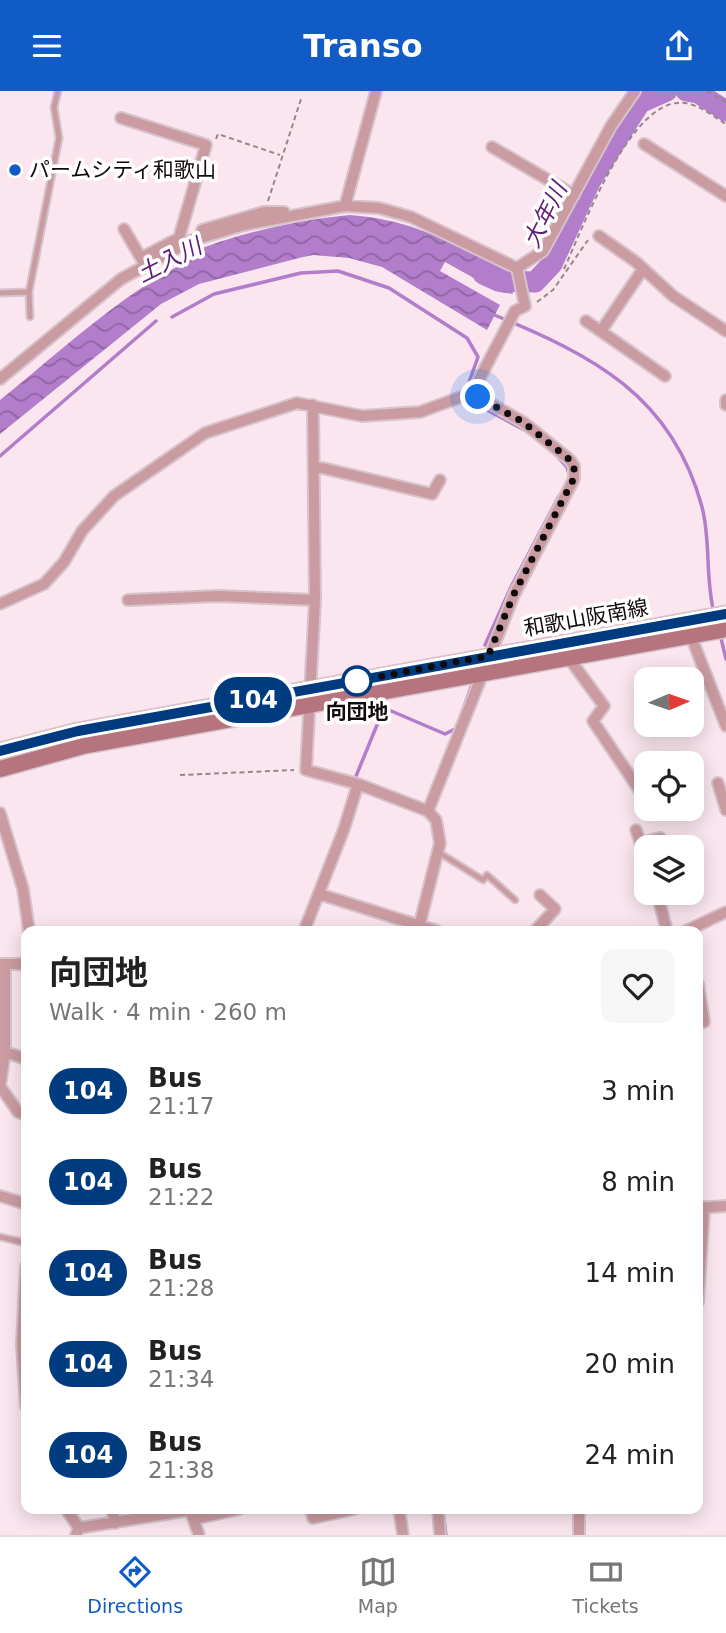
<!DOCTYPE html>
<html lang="en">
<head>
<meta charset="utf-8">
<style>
	body { margin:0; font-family:"DejaVu Sans","Noto Sans JP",sans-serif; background:#f6f6f6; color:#222; height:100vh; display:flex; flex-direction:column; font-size:26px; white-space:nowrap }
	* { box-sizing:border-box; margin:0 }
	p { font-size:23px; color:#767676 }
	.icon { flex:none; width:38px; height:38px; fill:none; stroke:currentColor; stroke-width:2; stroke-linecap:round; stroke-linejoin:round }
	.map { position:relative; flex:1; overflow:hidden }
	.sheet { position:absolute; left:21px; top:835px; width:682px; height:588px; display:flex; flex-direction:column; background:#fff; border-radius:14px; box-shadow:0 4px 18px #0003 }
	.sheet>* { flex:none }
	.badge { padding:0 14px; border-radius:23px; font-size:24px; line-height:46px }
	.needle { width:46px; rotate:88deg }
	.controls { position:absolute; left:634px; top:576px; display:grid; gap:14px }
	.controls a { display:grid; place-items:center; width:70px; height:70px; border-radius:14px; background:#fff; box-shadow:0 4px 18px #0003; font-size:35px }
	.you { position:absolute; width:35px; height:35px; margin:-18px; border:5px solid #fff; border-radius:50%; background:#1a73e8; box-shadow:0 0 0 10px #1a73e833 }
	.map>.badge { position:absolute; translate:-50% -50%; box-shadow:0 0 0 4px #fff }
	.round { display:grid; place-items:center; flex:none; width:74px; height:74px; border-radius:14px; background:#f6f6f6 }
	.headline { display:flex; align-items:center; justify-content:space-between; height:119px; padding:0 28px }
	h1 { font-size:33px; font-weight:700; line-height:52px }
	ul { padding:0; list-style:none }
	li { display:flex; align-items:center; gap:21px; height:91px; padding:0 28px }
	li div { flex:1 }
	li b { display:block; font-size:26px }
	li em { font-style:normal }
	li .badge { min-width:77px; font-weight:700; text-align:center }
	header { display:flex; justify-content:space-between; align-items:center; height:91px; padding:0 28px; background:#105bc5; color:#fff; font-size:32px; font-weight:700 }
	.menu { display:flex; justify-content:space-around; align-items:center; height:98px; border-top:2px solid #e0e0e0; background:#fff; font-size:19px; color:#767676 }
	.menu a { display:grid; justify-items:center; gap:4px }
	.menu .current { color:#105bc5 }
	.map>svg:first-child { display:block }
</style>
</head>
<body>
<header><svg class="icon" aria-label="menu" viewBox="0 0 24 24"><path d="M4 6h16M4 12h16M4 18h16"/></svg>Transo<svg class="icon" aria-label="share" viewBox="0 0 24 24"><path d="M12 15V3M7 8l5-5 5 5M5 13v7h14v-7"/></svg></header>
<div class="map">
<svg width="726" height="1444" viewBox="0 0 726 1444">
	<defs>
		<pattern id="water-waves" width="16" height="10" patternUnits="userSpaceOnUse" patternTransform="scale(1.75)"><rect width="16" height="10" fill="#b27dca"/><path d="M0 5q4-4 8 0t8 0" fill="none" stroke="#8f65a2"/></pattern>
	</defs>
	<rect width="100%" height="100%" fill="#fbe6ef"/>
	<path fill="url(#water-waves)" d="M350 124C415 129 451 152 507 180L513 203 499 201 445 171 440 180 500 214 487 239 382 176 349 167 313 164 299 167 199 193 161 213 0 343V309C60 261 117 206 186 171L184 164C236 143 294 129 350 124Z"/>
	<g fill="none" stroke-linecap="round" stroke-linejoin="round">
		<path stroke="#b27dca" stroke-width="3.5" d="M492 223C592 264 672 304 702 416 711 450 705 487 714 522
			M172 226 214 203 301 182 338 180 389 197 467 247 478 266 467 297
			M472 311 528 341
			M556 364 567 376 569 383
			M0 365 156 230
			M720 543 726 568
			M485 554 511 496 559 405
			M461 624 471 596
			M354 690 377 634 389 619 445 643 455 638
			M443 1422 446 1444"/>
		<path stroke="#b27dca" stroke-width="21" d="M686 0 698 2 726 20
			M483 183 498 190 535 191 552 173 590 91 640 12 667 0"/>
		<g stroke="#d6c3cb" stroke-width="9">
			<path id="service" d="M0 202 29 201
				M30 226 29 201 59 47 54 16 58 0
				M438 761 483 789 487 784 515 809
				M0 1146 26 1152"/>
		</g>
		<g stroke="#d6c3cb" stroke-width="14">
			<path id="minor" d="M121 27 206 54 179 147 141 167
				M644 53 726 105
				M492 56 574 104
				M345 115 376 0
				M124 138 144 172
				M202 139 264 121H284
				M599 145 636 171 673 205 726 240
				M517 177 543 160 611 35 635 0
				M586 230 665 285
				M601 240 643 178
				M0 288 121 188 190 150 244 134 345 115 379 117 411 126 517 177
				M726 309V314
				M313 314 315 509 306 679 358 693
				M314 375 432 403 440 389
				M128 509 218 505 315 509
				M0 513 44 493 64 471 82 440 114 405 205 342 297 312 362 325 420 321 472 302 515 220 525 215 517 177
				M689 540 726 635
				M568 566 604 615 593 630 646 709
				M718 692 726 719
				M428 720 514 504 574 388V375L570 369 523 331 472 302
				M0 722 23 798 29 840
				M636 739 646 767
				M640 752 660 747
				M657 802 667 840
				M319 803 437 840
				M304 840 344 738 358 693 428 720 436 729 440 752 418 840
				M535 840 555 818 540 804
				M686 840 726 821
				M0 873H26
				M5 873V961L26 968
				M698 893 704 931
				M5 961 0 995 18 1021 26 1024
				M0 1105 26 1113
				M698 1117 726 1115
				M698 1211 704 1116
				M22 1253 26 1176
				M26 1255 22 1253 26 1315
				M66 1418 79 1437 76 1444
				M112 1418 115 1432
				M311 1418 313 1427 354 1418
				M399 1418 403 1444
				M438 1418 440 1444
				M579 1418V1444
				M192 1424 199 1444
				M194 1428 239 1418
				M79 1437 190 1419"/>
		</g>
		<g stroke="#d6c3cb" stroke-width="19">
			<path id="secondary" d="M0 660 78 640 726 523
				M0 678 83 655 726 538"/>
		</g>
		<path stroke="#95868c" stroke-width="2" stroke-dasharray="5 3.5" stroke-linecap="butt" d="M707 0 726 11
			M216 48 218 43 280 64
			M268 110 301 8
			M564 178C583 136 628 16 677 12 695 10 711 24 726 33
			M537 211 553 199 588 149
			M180 684 294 679"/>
		<use href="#service" stroke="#ca9ca2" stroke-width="5"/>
		<use href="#minor" stroke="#ca9ca2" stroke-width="10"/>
		<use href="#secondary" stroke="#b6747e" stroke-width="16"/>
	</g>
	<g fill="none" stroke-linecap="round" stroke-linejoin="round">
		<g stroke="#fff" stroke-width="16">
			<path id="line" d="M0 660 78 640 726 523"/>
		</g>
		<use href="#line" stroke="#003b80" stroke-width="10"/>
		<path stroke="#110a0d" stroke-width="7" stroke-dasharray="0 12.6" d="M357 590 488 565 514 503 574 387V375L570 369 523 331 478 306"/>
	</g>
	<circle fill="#105bc5" stroke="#fff" stroke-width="2.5" cx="15" cy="79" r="7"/>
	<circle fill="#fff" stroke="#003b80" stroke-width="3.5" cx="357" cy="590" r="14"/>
	<g text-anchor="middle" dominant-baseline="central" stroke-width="7" stroke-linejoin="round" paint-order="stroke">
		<g font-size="21" fill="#110a0d" stroke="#fff" text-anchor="start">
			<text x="29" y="79">パームシティ和歌山</text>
		</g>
		<g font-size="21" fill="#110a0d" stroke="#fff">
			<text transform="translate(586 527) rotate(-10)">和歌山阪南線</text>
		</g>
		<g font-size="21" font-weight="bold" fill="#110a0d" stroke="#fff">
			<text x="357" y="621">向団地</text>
		</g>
		<g font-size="23" font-style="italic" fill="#5f1c79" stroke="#fff">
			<text transform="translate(545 124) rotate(-64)">大年川</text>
			<text transform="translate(169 169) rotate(-27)">土入川</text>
		</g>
	</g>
</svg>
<div class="controls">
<a><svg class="needle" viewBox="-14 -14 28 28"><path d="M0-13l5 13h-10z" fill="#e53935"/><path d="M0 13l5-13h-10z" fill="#767676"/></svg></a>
<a><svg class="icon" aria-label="locate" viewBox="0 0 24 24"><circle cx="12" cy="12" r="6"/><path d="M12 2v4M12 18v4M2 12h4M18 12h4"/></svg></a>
<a><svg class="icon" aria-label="layers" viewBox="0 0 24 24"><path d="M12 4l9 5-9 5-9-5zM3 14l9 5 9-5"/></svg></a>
</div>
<div class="you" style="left:478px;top:306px"></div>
<b class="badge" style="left:253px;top:609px;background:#003b80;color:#fff">104</b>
<section class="sheet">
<div class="headline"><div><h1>向団地</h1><p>Walk · 4 min · 260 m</p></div><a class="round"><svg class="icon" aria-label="heart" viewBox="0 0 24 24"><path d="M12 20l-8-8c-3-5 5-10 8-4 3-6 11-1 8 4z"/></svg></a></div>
<ul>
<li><span class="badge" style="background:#003b80;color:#fff">104</span><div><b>Bus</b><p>21:17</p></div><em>3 min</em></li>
<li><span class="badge" style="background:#003b80;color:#fff">104</span><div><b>Bus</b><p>21:22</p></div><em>8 min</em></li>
<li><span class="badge" style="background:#003b80;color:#fff">104</span><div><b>Bus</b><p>21:28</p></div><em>14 min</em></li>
<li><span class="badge" style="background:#003b80;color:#fff">104</span><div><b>Bus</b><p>21:34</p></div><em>20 min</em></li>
<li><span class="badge" style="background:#003b80;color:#fff">104</span><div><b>Bus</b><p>21:38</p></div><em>24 min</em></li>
</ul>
</section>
</div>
<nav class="menu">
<a class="current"><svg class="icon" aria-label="directions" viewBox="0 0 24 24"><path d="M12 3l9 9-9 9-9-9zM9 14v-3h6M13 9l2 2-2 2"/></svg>Directions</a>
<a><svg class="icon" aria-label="map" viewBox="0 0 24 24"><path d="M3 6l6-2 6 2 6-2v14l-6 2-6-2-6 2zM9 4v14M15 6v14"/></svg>Map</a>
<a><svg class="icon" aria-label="tickets" viewBox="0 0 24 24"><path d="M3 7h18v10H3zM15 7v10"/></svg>Tickets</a>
</nav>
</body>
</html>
